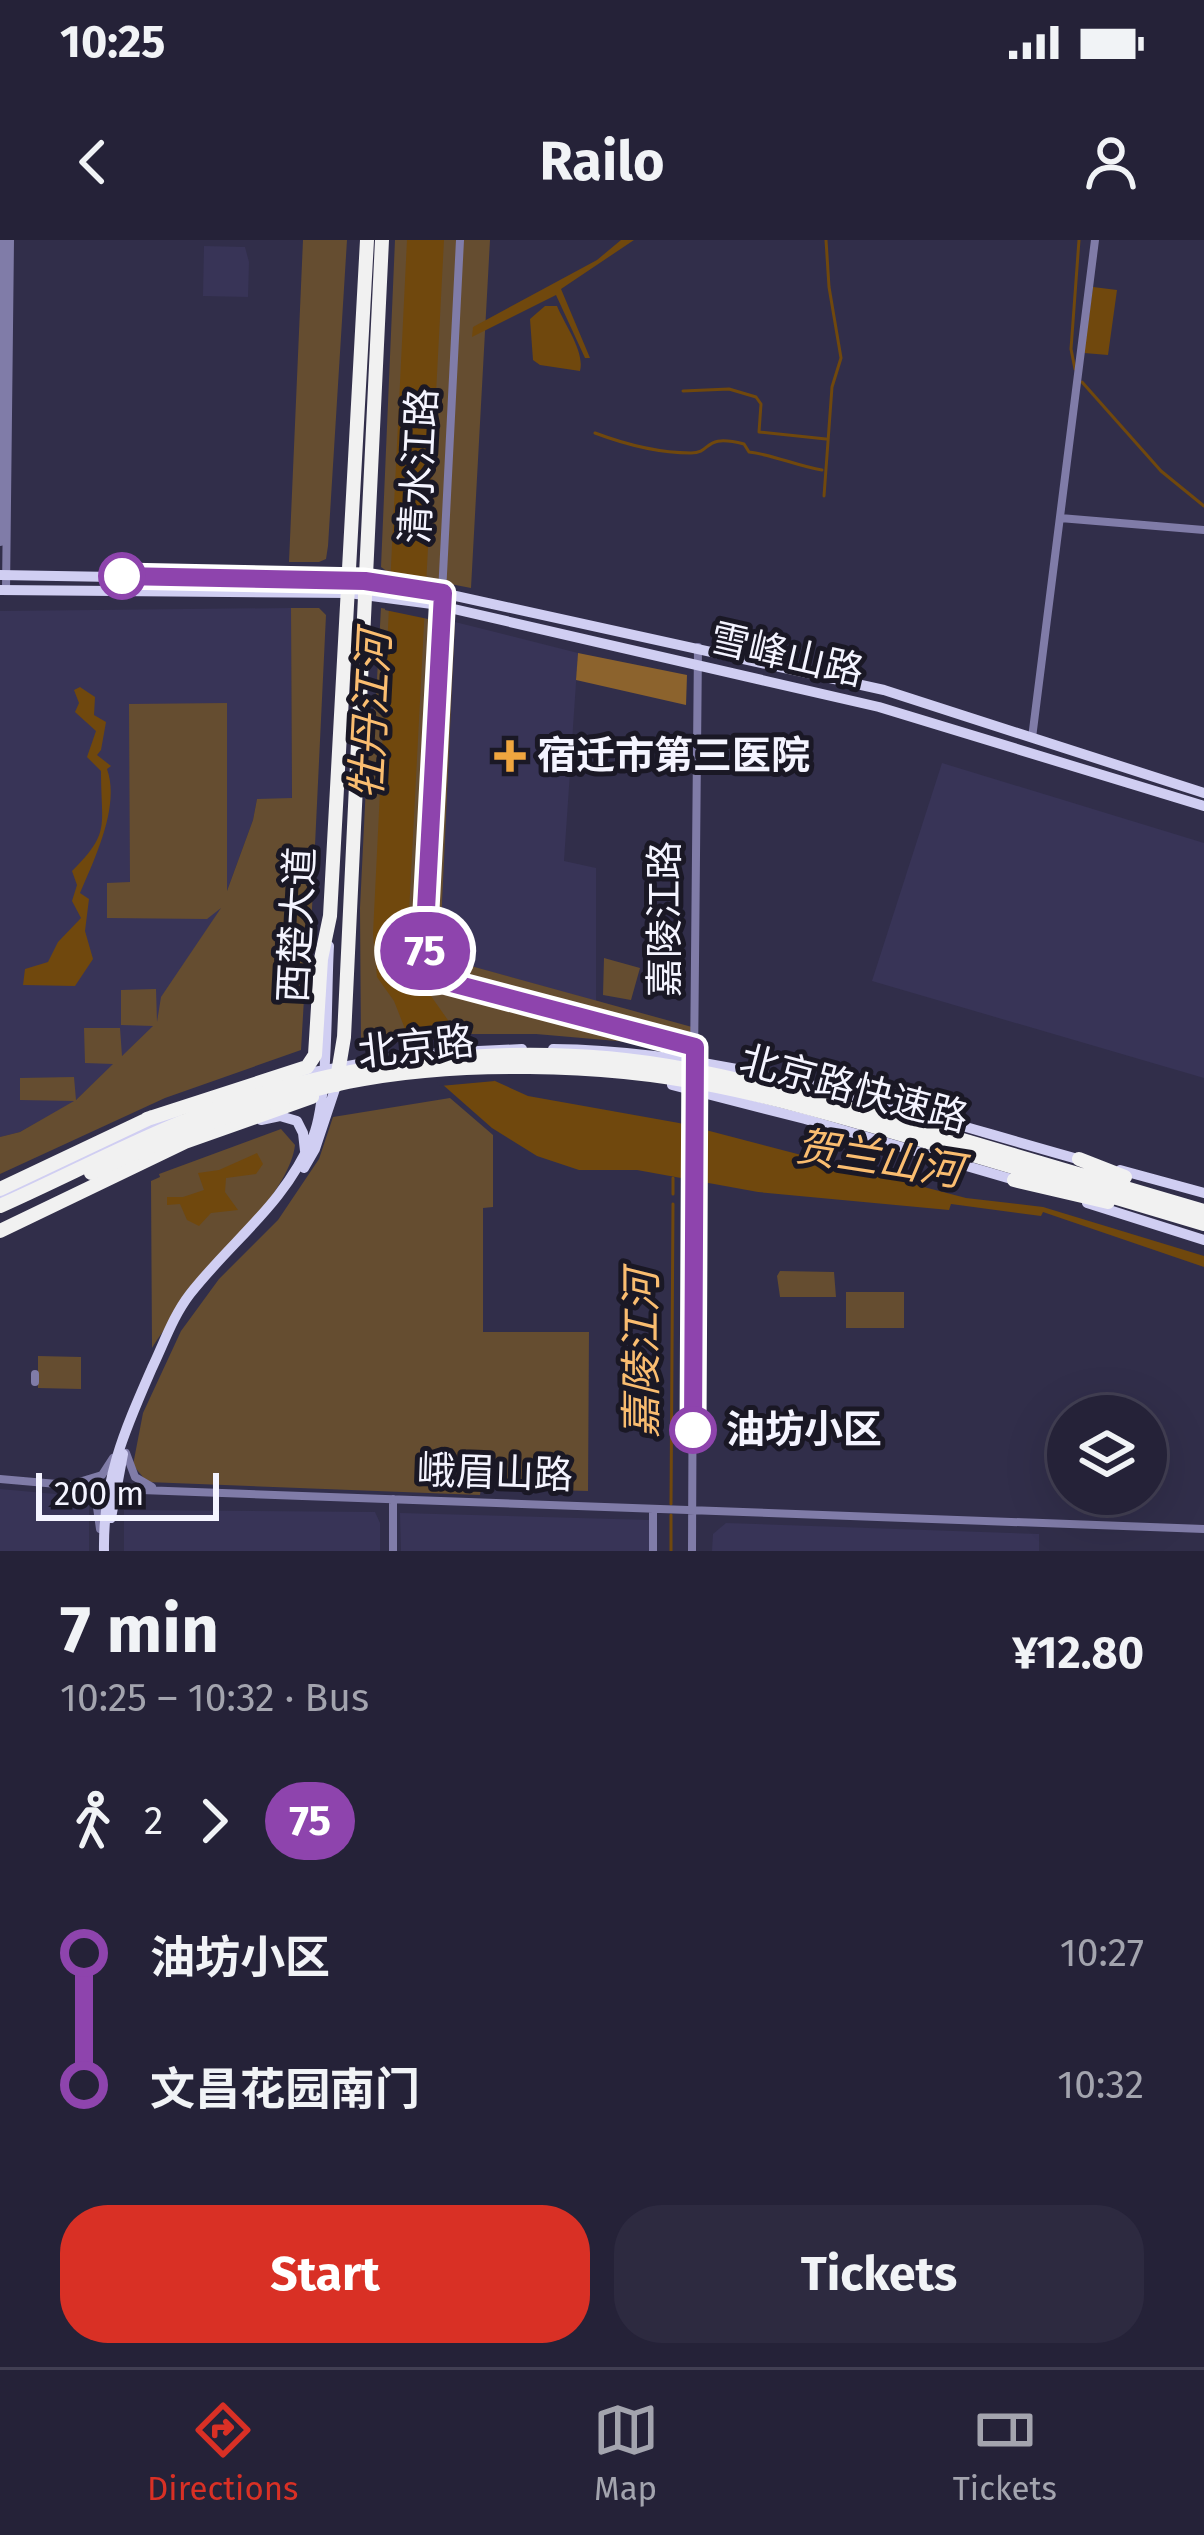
<!DOCTYPE html>
<html lang="en">
<head>
<meta charset="utf-8">
<style>
	body { margin:0; font-family:"Fira Sans","Noto Sans SC",sans-serif; background:#2d2a40; color:#f1f3f6; height:100vh; display:flex; flex-direction:column; font-size:45px; white-space:nowrap }
	* { box-sizing:border-box; margin:0 }
	p { font-size:39px; color:#a3a4ae }
	.icon { flex:none; width:66px; height:66px; fill:none; stroke:currentColor; stroke-width:2; stroke-linecap:round; stroke-linejoin:round }
	.map { position:relative; height:1311px; overflow:hidden }
	.side { display:flex; flex-direction:column; background:#252238; flex:1 }
	.side>* { flex:none }
	.badge { padding:0 24px; border-radius:39px; font-size:42px; line-height:78px }
	.buttons { position:absolute; left:1047px; top:1155px; display:grid; gap:24px }
	.buttons a { display:grid; place-items:center; width:120px; height:120px; border-radius:50%; background:#252238; box-shadow:0 12px 48px #0002,0 0 0 3px #423f53; font-size:60px }
	.scale { position:absolute; left:36px; bottom:30px; width:183px; box-sizing:border-box; padding-left:12px; border:6px solid #f4f4ff; border-top:0; font-size:33px; line-height:42px; white-space:nowrap; color:#f4f4ff; -webkit-text-stroke:9px #1a1825; paint-order:stroke }
	.map>.badge { position:absolute; translate:-50% -50%; box-shadow:0 0 0 6px #fff }
	.legs { display:flex; align-items:center; gap:18px; height:132px; padding:0 60px; font-size:39px }
	.legs p { margin-inline-start:auto }
	.overview { display:flex; align-items:center; justify-content:space-between; height:204px; padding:0 60px }
	h1 { font-size:66px; font-weight:700; line-height:90px }
	.primary-button { display:flex; gap:24px; margin-top:auto; padding:24px 60px }
	.primary-button a { flex:1; height:138px; border-radius:48px; background:#d93025; color:#fff; font-size:48px; font-weight:700; line-height:138px; text-align:center }
	.primary-button a+a { background:#2d2a40; color:#f1f3f6 }
	ul { padding:0 60px; list-style:none }
	li { display:flex; align-items:center; gap:42px; height:132px; font-size:45px }
	li i { display:grid; place-items:center; width:18px; height:100%; margin:0 15px; background:currentColor }
	li i::after { content:''; width:30px; height:30px; margin:-15px; border:9px solid; border-radius:50%; background:#252238 }
	li p { margin-inline-start:auto }
	li:first-child i { background:linear-gradient(#0000 50%,currentColor 0) }
	li:last-child i { background:linear-gradient(currentColor 50%,#0000 0) }
	.status { display:flex; justify-content:space-between; align-items:center; height:84px; padding:0 60px; background:#252238; direction:ltr }
	.status svg { height:33px; fill:currentColor }
	header { display:flex; justify-content:space-between; align-items:center; height:156px; padding:0 60px; background:#252238; font-size:54px; font-weight:700 }
	.menu { display:flex; justify-content:space-around; align-items:center; height:168px; border-top:3px solid #423f53; background:#252238; font-size:33px; color:#a3a4ae }
	.menu a { display:grid; justify-items:center; gap:6px }
	.menu .active { color:#d93025 }
	.map>svg:first-child { display:block }
</style>
</head>
<body>
<div class="status"><b>10:25</b><svg viewBox="0 0 49 12"><path d="M0 12V9h3v3zM5 12V6h3v6zM10 12V3h3v9zM15 12V0h3v12zM26 1h20v11H26zM47 4h2v5h-2z"/></svg></div>
<header><svg class="icon" aria-label="back" viewBox="0 0 24 24"><path d="M15 5l-7 7 7 7"/></svg>Railo<svg class="icon" aria-label="person" viewBox="0 0 24 24"><circle cx="12" cy="8" r="4"/><path d="M4 21q1-7 8-7t8 7"/></svg></header>
<div class="map">
<svg width="1204" height="1311" viewBox="0 0 1204 1311">
	<rect width="100%" height="100%" fill="#312e4a"/>
	<path fill="#383457" d="M204 6 245 7 249 22 248 57 203 56Z
		M291 368 292 559H257L253 580 220 670 162 757 160 781 74 862 20 892 0 897V371Z
		M455 382 578 413 564 621 596 628V761L442 718 440 707Z
		M942 523 1204 603V838L872 741Z
		M0 1249 89 1257V1311H0Z
		M124 1270 375 1272 380 1283V1311H124Z
		M400 1273 650 1280V1311H401Z
		M726 1283 1039 1294V1311H712L713 1294Z"/>
	<path fill="#654d30" d="M303 0H347L328 306 326 319 319 322H289Z
		M395 0H490L471 348 388 332 381 327Z
		M291 368H319L326 375 310 710 306 724 301 810 165 858 0 934V897L20 892 74 861 20 860V838L74 837 76 860 113 824 85 823 84 788H120L122 816 153 786 121 785V750L156 749 157 782 161 757 221 668 207 679 107 678V643L130 642 129 464 227 463V651L253 580 257 559 292 558Z
		M381 368 455 382 440 707 442 718 692 787V800L686 807 536 794H462L366 806 361 803 360 668 368 504 376 457Z
		M604 718 640 728 631 760 603 755Z
		M450 858 493 895V967L483 968V1092H589L588 1251 481 1248 480 1255 147 1242 133 1225 143 1173 181 1091 219 1039 278 980 319 919 333 877Z
		M281 889 295 905C290 957 184 1055 152 1108L151 941 160 937 159 934Z
		M780 1031 834 1032 836 1057H780L777 1036Z
		M846 1052H904V1088H846Z
		M38 1116 81 1117V1149L38 1148Z"/>
	<path fill="#8c632d" d="M578 413 687 435 686 465 576 440Z"/>
	<path fill="#70480d" d="M407 0H444L407 711 431 756 478 823 495 841 528 856 679 883 966 958 1043 967 1204 1016V1027L1043 972 1041 976 951 964 949 970 758 952 637 930H579L537 916 492 888 442 844 411 804 394 761 377 737 373 694Z
		M621 0H634L561 49 590 118H585L556 55 472 97 473 87 597 20Z
		M1093 47 1117 50 1108 115 1084 113Z
		M545 66H557C565 85 585 112 580 131L540 125 533 120 530 79Z
		M80 447 95 457 94 475 106 482 101 510 97 515 111 526 107 529C120 565 96 616 80 653L89 659 85 691 93 719 75 746 23 745 25 729 48 722 58 702 81 678 72 661 77 645 72 631C111 592 101 587 101 531L87 517 96 491 75 472 79 463 74 450Z
		M257 913 263 924 256 934 226 938 225 952 238 970 211 973 199 986 187 980 180 964 167 965V957H183L204 950 198 933 219 930Z"/>
	<path fill="#312e4a" d="M388 332 430 340 428 379 385 370Z
		M465 795 495 841 440 846 407 801Z"/>
	<g fill="none" stroke-linecap="round" stroke-linejoin="round">
		<path stroke="#70480d" stroke-width="3" d="M1075 129 1071 109 1079 0
			M1082 142 1161 231 1204 266
			M683 151 729 149 756 157 761 164 759 192 826 199
			M595 193C627 205 657 213 691 213 713 213 702 193 744 204L749 212C774 215 797 226 822 230
			M824 256 832 147 841 118 829 47 826 0
			M673 938V954
			M671 1264 673 964
			M671 1275V1311"/>
		<path stroke="#807ca8" stroke-width="8" d="M460 0 424 707 427 727 436 739 695 807
			M1060 278 1204 290
			M0 302 4 0
			M6 350 10 0
			M1032 498 1095 0
			M694 824 698 407
			M35 1134V1142
			M126 1213 135 1237 152 1247
			M0 1239 114 1249 1204 1289
			M79 1242 102 1235 113 1218
			M79 1248 96 1260 100 1289
			M653 1269V1311
			M393 1311V1259
			M692 1311 694 851"/>
		<path stroke="#d0cef2" stroke-width="10" d="M0 335 351 341 433 351 884 450 1204 553
			M0 350 349 353 432 364 879 467 1204 566
			M553 809C735 811 911 873 1085 921
			M297 835 415 814 522 809
			M672 845 805 879 1018 941
			M261 880 280 876 297 881 303 893 305 911
			M304 928 315 909 335 849
			M1120 930 1204 953
			M0 958 177 875
			M1087 963 1204 1000
			M111 1278 123 1214
			M104 1311C103 1239 124 1192 152 1128 164 1103 173 1076 190 1054 234 998 283 966 313 897 329 858 326 753 329 706"/>
		<path stroke="#f1f1f1" stroke-width="14" d="M336 845 344 797 382 0
			M147 879 307 827 315 815 321 719 330 676 367 0
			M942 894 1204 971
			M939 905 1204 984
			M1079 919 1125 937
			M1014 940 1108 962
			M0 949 152 877
			M0 991 185 902 312 857"/>
		<path stroke="#f1f1f1" stroke-width="14" d="M91 933C174 894 258 861 348 842 456 820 603 823 711 845 788 860 864 884 939 905
			M0 966C92 925 180 875 278 849 407 813 554 804 685 829 772 845 857 872 942 894"/>
	</g>
	<g fill="none" stroke-linecap="round" stroke-linejoin="round">
		<g stroke="#fff" stroke-width="27">
			<path id="line-1" d="M122 336 365 341 443 353 424 707 427 727 436 739 695 807 693 1190"/>
		</g>
		<use href="#line-1" stroke="#8e44ad" stroke-width="18"/>
	</g>
	<g fill="#fff" stroke="#8e44ad" stroke-width="6">
		<circle cx="122" cy="336" r="21"/>
		<circle cx="693" cy="1190" r="21"/>
	</g>
	<path fill="#f0a63f" stroke="#1a1825" stroke-width="4.5" d="M504 498h12v12h12v12h-12v12h-12v-12h-12v-12h12z"/>
	<g text-anchor="middle" dominant-baseline="central" stroke-width="10" stroke-linejoin="round" paint-order="stroke">
		<g font-size="39" fill="#f4f4ff" stroke="#1a1825">
			<text transform="translate(419 226) rotate(-87)">清水江路</text>
			<text transform="translate(787 415) rotate(13)">雪峰山路</text>
			<text transform="translate(665 679) rotate(-90)">嘉陵江路</text>
			<text transform="translate(297 685) rotate(-87)">西楚大道</text>
			<text transform="translate(416 807) rotate(-6)">北京路</text>
			<text transform="translate(854 849) rotate(15)">北京路快速路</text>
			<text transform="translate(495 1233) rotate(2)">峨眉山路</text>
		</g>
		<g font-size="39" font-weight="bold" fill="#f4f4ff" stroke="#1a1825" text-anchor="start">
			<text x="537" y="516">宿迁市第三医院</text>
		</g>
		<g font-size="39" font-weight="bold" fill="#f4f4ff" stroke="#1a1825" text-anchor="start">
			<text x="726" y="1190">油坊小区</text>
		</g>
		<g font-size="42" font-style="italic" fill="#fabd70" stroke="#1a1825">
			<text transform="translate(371 475) rotate(-87)">牡丹江河</text>
			<text transform="translate(879 919) rotate(9)">贺兰山河</text>
			<text transform="translate(642 1114) rotate(-90)">嘉陵江河</text>
		</g>
	</g>
</svg>
<div class="buttons">
<a><svg class="icon" aria-label="layers" viewBox="0 0 24 24"><path d="M12 4l9 5-9 5-9-5zM3 14l9 5 9-5"/></svg></a>
</div>
<div class="scale">200 m</div>
<b class="badge" style="left:425px;top:711px;background:#8e44ad;color:#fff">75</b>
</div>
<section class="side">
<div class="overview"><div><h1>7 min</h1><p>10:25 – 10:32 · Bus</p></div><b>¥12.80</b></div>
<div class="legs"><svg class="icon" aria-label="walk" viewBox="0 0 24 24"><circle cx="13" cy="4" r="2"/><path d="M13 8l-2 6 4 7M11 14l-3 7M7 12l3-4h3l4 4"/></svg>2<svg class="icon" aria-label="forward" viewBox="0 0 24 24"><path d="M9 5l7 7-7 7"/></svg><b class="badge" style="background:#8e44ad;color:#fff">75</b></div>
<ul>
<li><i style="color:#8e44ad"></i><b>油坊小区</b><p>10:27</p></li>
<li><i style="color:#8e44ad"></i><b>文昌花园南门</b><p>10:32</p></li>
</ul>
<div class="primary-button"><a>Start</a><a>Tickets</a></div>
</section>
<nav class="menu">
<a class="active"><svg class="icon" aria-label="directions" viewBox="0 0 24 24"><path d="M12 3l9 9-9 9-9-9zM9 14v-3h6M13 9l2 2-2 2"/></svg>Directions</a>
<a><svg class="icon" aria-label="map" viewBox="0 0 24 24"><path d="M3 6l6-2 6 2 6-2v14l-6 2-6-2-6 2zM9 4v14M15 6v14"/></svg>Map</a>
<a><svg class="icon" aria-label="tickets" viewBox="0 0 24 24"><path d="M3 7h18v10H3zM15 7v10"/></svg>Tickets</a>
</nav>
</body>
</html>
